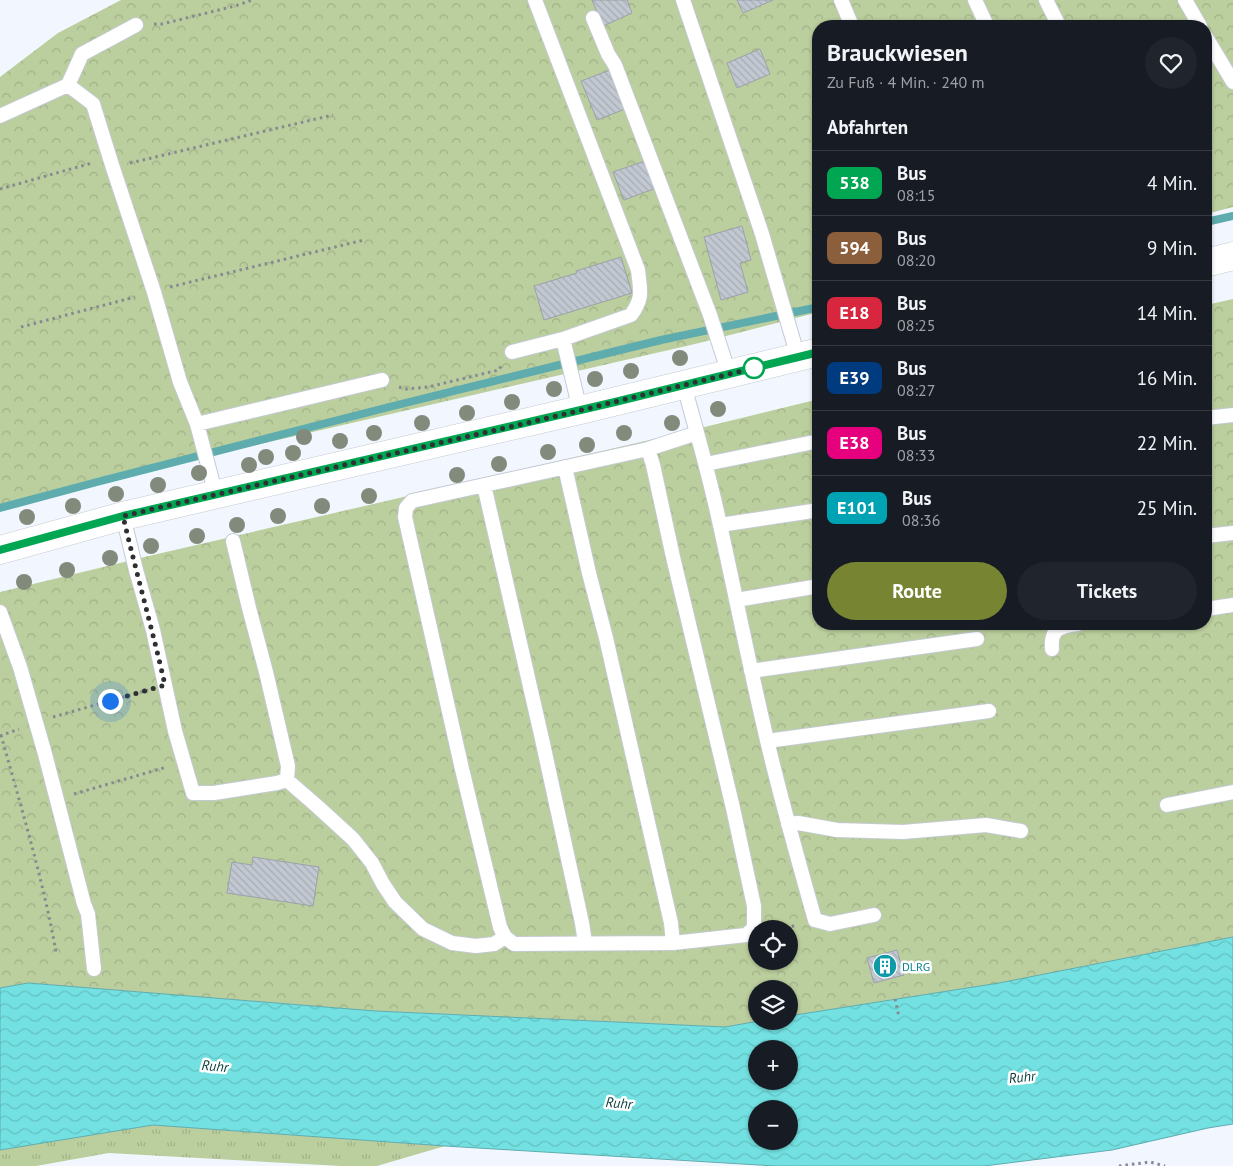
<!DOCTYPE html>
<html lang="de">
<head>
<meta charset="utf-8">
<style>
	body { margin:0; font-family:"PT Sans",sans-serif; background:#20242c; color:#f1f3f6; height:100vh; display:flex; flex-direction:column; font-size:19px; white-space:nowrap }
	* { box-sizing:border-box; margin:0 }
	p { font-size:16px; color:#9ea1a6 }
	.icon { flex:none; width:28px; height:28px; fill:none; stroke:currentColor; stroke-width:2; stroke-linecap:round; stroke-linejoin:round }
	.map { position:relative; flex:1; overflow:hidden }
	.details { position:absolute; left:812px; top:20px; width:400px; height:610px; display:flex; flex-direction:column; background:#171b24; border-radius:20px; box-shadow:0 1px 4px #0004 }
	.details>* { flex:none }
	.badge { padding:0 10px; border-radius:8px; font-size:18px; line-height:32px }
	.controls { position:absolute; left:748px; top:920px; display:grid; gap:10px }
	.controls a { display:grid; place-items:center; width:50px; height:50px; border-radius:50%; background:#171b24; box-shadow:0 1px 4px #0004; font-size:25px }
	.you { position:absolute; width:25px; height:25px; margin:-12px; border:4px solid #fff; border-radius:50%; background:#1a73e8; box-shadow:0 0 0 8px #1a73e833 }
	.map>.badge { position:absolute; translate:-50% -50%; box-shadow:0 0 0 2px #fff }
	h2 { padding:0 15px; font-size:19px; line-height:45px }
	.round { display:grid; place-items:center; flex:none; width:52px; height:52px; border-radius:26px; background:#20242c }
	.overview { display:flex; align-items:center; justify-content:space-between; height:85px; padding:0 15px }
	h1 { font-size:24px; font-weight:700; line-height:38px }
	.primary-button { display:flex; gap:10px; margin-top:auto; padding:10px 15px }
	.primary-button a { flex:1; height:58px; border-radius:30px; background:#778431; color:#fff; font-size:20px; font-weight:700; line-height:58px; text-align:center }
	.primary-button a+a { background:#20242c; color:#f1f3f6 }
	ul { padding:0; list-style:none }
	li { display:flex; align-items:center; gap:15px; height:65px; padding:0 15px; border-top:1px solid #363941 }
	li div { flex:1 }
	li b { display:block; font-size:19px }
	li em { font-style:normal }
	li .badge { min-width:55px; font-weight:700; text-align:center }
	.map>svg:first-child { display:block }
</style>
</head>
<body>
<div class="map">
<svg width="1233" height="1166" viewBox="0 0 1233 1166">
	<defs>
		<pattern id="grass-tufts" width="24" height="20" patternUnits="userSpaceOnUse" patternTransform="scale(1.25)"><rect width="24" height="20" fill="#bbce9d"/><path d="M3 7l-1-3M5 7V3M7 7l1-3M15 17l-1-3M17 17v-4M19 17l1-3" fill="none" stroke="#a1b188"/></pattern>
		<pattern id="park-crowns" width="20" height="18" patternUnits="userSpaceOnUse" patternTransform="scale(1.25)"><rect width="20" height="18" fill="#bbce9d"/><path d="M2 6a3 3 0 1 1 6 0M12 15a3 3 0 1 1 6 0" fill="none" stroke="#a1b188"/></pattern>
		<pattern id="water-waves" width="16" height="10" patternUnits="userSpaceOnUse" patternTransform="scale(1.25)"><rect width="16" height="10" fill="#73e1e2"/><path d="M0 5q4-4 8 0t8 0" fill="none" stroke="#64c1c2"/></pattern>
		<pattern id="building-back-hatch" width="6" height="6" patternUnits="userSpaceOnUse" patternTransform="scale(1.25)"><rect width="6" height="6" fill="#c2c8d1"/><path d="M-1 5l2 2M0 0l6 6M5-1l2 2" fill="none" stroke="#a7acb4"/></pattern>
	</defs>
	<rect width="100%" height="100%" fill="#f2f7ff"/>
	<path fill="url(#grass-tufts)" d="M153 1125 445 1146 377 1166H341L109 1153 36 1166H0V1150Z"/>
	<path fill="url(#park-crowns)" fill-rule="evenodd" d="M121 0H1233V207L1206 214V26H819V312L695 344 39 495 0 506V77L58 33Z
		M1233 299V937L999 983 789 1016V989H756V1021H759L725 1027 375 1011 28 983 0 988V592L153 555 684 432 819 399V624H1206V305ZM756 929H789V961H756Z"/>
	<path fill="url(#water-waves)" stroke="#5eacae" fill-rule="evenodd" d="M1233 937V1124L1208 1128 1112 1150 984 1166H775L445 1146 153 1125 0 1150V988L28 983 375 1011 725 1027 759 1021H789V1016L999 983ZM756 1049H789V1081H756ZM756 1109H789V1141H756Z"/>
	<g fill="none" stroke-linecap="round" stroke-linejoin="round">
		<path stroke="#5eacae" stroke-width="8" d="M1206 222 1233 216
			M0 508 97 482 385 408 661 340 819 307"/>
	</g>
	<path fill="url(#building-back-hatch)" stroke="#9ba1a9" d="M592 0H627L632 13 603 26Z
		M737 0H773L743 13Z
		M760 49 770 74 737 88 727 63Z
		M610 70 625 109 597 120 581 81Z
		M645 161 656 188 624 200 613 172Z
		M742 226 751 260 740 263 748 292 721 300 704 237Z
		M621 257 632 293 544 320 534 286 577 273 576 271Z
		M253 857 319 867 313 906 227 893 232 862 252 865Z
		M897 950 904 975 874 983 867 958Z"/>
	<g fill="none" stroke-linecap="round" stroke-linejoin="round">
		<g stroke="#c3cad2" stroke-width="16">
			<path id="service" d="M683 0 762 234 798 357
				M841 0 852 26
				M975 0 987 26
				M1046 0 1059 26
				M1185 0 1200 26
				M593 18 608 54 615 65 710 315 729 374
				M1206 37 1233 82
				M68 85 93 104 112 165 154 292 180 382 197 424 216 495
				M0 116 68 85 82 54 136 25
				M563 339 580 410
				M512 352 563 339 631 315C644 297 640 290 638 270L535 0
				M684 386C697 432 710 478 720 525 736 597 750 669 767 740 781 800 798 860 815 920L830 924 874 915
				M1206 418 1233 415
				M197 424 382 380
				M648 449 653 465 673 557 733 808 754 906V928L746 935 673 943 514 944 505 937 500 927 462 769 405 517 406 508 412 501 648 449 697 433
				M706 464 819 441
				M565 467 589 573 606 638 671 923 673 943
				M484 485 542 739 582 923 585 943
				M123 516 136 570 153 630 175 731 193 793H214L277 783 287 780 288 766 266 672 249 608 233 541
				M720 525 819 510
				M1206 536 1233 533
				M736 600 819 586
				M1206 609 1233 605
				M0 612 20 667 45 754 84 904 88 914 94 969
				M1052 649C1050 628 1061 626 1078 624
				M751 671 977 639
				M767 741 989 711
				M287 780 318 807 353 839 372 863 383 884 395 902 423 929 452 943 476 946 494 944 505 937
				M1167 805 1233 792
				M788 824 798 823 837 830 903 832 986 825 1021 831"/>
		</g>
		<g stroke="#c3cad2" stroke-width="29">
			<path id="secondary" d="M1206 263 1233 256
				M0 550 123 516 580 410 819 352"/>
		</g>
		<path stroke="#868a90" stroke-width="3" stroke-dasharray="2.5 4" stroke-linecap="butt" d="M154 24H162L235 6 252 0
			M130 163 333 115
			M0 189 92 163
			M170 287 364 240
			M21 327 135 297
			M399 387 406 389 428 387 499 370 501 366
			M53 717 148 690
			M1 735C21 807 43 879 56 952
			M0 736 19 729
			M74 794 167 767
			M779 929 798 925
			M895 999 899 1017
			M1119 1166 1150 1162 1165 1166"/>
		<use href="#service" stroke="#fff" stroke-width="14"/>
		<use href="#secondary" stroke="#fff" stroke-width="28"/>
	</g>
	<g fill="#828a7c">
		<circle cx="680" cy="358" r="8"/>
		<circle cx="631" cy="371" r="8"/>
		<circle cx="595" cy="379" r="8"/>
		<circle cx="554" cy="389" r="8"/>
		<circle cx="512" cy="402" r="8"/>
		<circle cx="718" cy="409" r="8"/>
		<circle cx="467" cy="413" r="8"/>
		<circle cx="422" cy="423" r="8"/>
		<circle cx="672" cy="423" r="8"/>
		<circle cx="374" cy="433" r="8"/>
		<circle cx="624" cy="433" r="8"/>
		<circle cx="304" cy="437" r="8"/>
		<circle cx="340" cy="441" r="8"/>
		<circle cx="587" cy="445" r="8"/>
		<circle cx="548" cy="452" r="8"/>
		<circle cx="293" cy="453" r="8"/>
		<circle cx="266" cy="457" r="8"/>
		<circle cx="499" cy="464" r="8"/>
		<circle cx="249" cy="465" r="8"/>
		<circle cx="199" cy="473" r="8"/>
		<circle cx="457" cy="475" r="8"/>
		<circle cx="158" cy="485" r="8"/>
		<circle cx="116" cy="494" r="8"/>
		<circle cx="369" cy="496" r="8"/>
		<circle cx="73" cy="506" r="8"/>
		<circle cx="322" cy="506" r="8"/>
		<circle cx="278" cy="516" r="8"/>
		<circle cx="27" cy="517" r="8"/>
		<circle cx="237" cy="525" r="8"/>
		<circle cx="197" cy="536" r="8"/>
		<circle cx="151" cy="546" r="8"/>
		<circle cx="110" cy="558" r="8"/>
		<circle cx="67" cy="570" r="8"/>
		<circle cx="24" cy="582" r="8"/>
	</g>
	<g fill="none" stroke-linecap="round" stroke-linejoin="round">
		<g stroke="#fff" stroke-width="11">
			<path id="line" d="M0 550 123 516 615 402 819 352"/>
		</g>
		<use href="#line" stroke="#00a651" stroke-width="8"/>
		<path stroke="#2e3034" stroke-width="5" stroke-dasharray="0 9" d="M110 701 165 685C152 628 136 572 123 516L561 415 754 368"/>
	</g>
	<defs>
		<g id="building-disc" transform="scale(1.25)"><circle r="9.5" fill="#0f9aa8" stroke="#fff"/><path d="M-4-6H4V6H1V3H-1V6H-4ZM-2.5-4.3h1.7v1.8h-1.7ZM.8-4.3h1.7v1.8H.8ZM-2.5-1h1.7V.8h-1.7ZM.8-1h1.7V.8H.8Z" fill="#fff"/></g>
	</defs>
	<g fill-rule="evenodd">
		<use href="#building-disc" x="885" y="966"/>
	</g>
	<circle fill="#fff" stroke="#00a651" stroke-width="2.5" cx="754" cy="368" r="10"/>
	<g text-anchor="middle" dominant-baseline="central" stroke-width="5" stroke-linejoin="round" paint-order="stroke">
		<g font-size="12" fill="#0d838f" stroke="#fff" text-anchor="start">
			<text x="902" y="966">DLRG</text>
		</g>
		<g font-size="14" font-style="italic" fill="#043b3b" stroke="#fff">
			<text transform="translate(215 1066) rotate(5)">Ruhr</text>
			<text transform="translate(1022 1077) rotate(-6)">Ruhr</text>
			<text transform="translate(619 1103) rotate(5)">Ruhr</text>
		</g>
	</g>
</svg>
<div class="controls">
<a><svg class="icon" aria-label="locate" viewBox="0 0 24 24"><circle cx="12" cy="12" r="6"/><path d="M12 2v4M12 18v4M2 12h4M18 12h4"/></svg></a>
<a><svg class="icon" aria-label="layers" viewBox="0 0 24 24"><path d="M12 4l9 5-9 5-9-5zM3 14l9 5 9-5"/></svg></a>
<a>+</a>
<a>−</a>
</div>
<div class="you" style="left:110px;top:701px"></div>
<section class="details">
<div class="overview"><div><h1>Brauckwiesen</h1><p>Zu Fuß · 4 Min. · 240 m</p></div><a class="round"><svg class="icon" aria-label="heart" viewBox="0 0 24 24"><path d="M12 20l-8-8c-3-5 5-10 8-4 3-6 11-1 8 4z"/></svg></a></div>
<h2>Abfahrten</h2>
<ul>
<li><span class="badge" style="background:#00a651;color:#fff">538</span><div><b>Bus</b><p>08:15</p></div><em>4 Min.</em></li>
<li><span class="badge" style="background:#8b5e3c;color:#fff">594</span><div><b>Bus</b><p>08:20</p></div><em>9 Min.</em></li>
<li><span class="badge" style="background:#d7263d;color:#fff">E18</span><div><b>Bus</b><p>08:25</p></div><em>14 Min.</em></li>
<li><span class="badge" style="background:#003b80;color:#fff">E39</span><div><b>Bus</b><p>08:27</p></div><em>16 Min.</em></li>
<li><span class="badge" style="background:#e6007e;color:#fff">E38</span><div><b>Bus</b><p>08:33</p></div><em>22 Min.</em></li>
<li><span class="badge" style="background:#00a3b4;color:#fff">E101</span><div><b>Bus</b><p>08:36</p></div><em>25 Min.</em></li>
</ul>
<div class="primary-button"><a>Route</a><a>Tickets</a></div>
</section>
</div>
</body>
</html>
